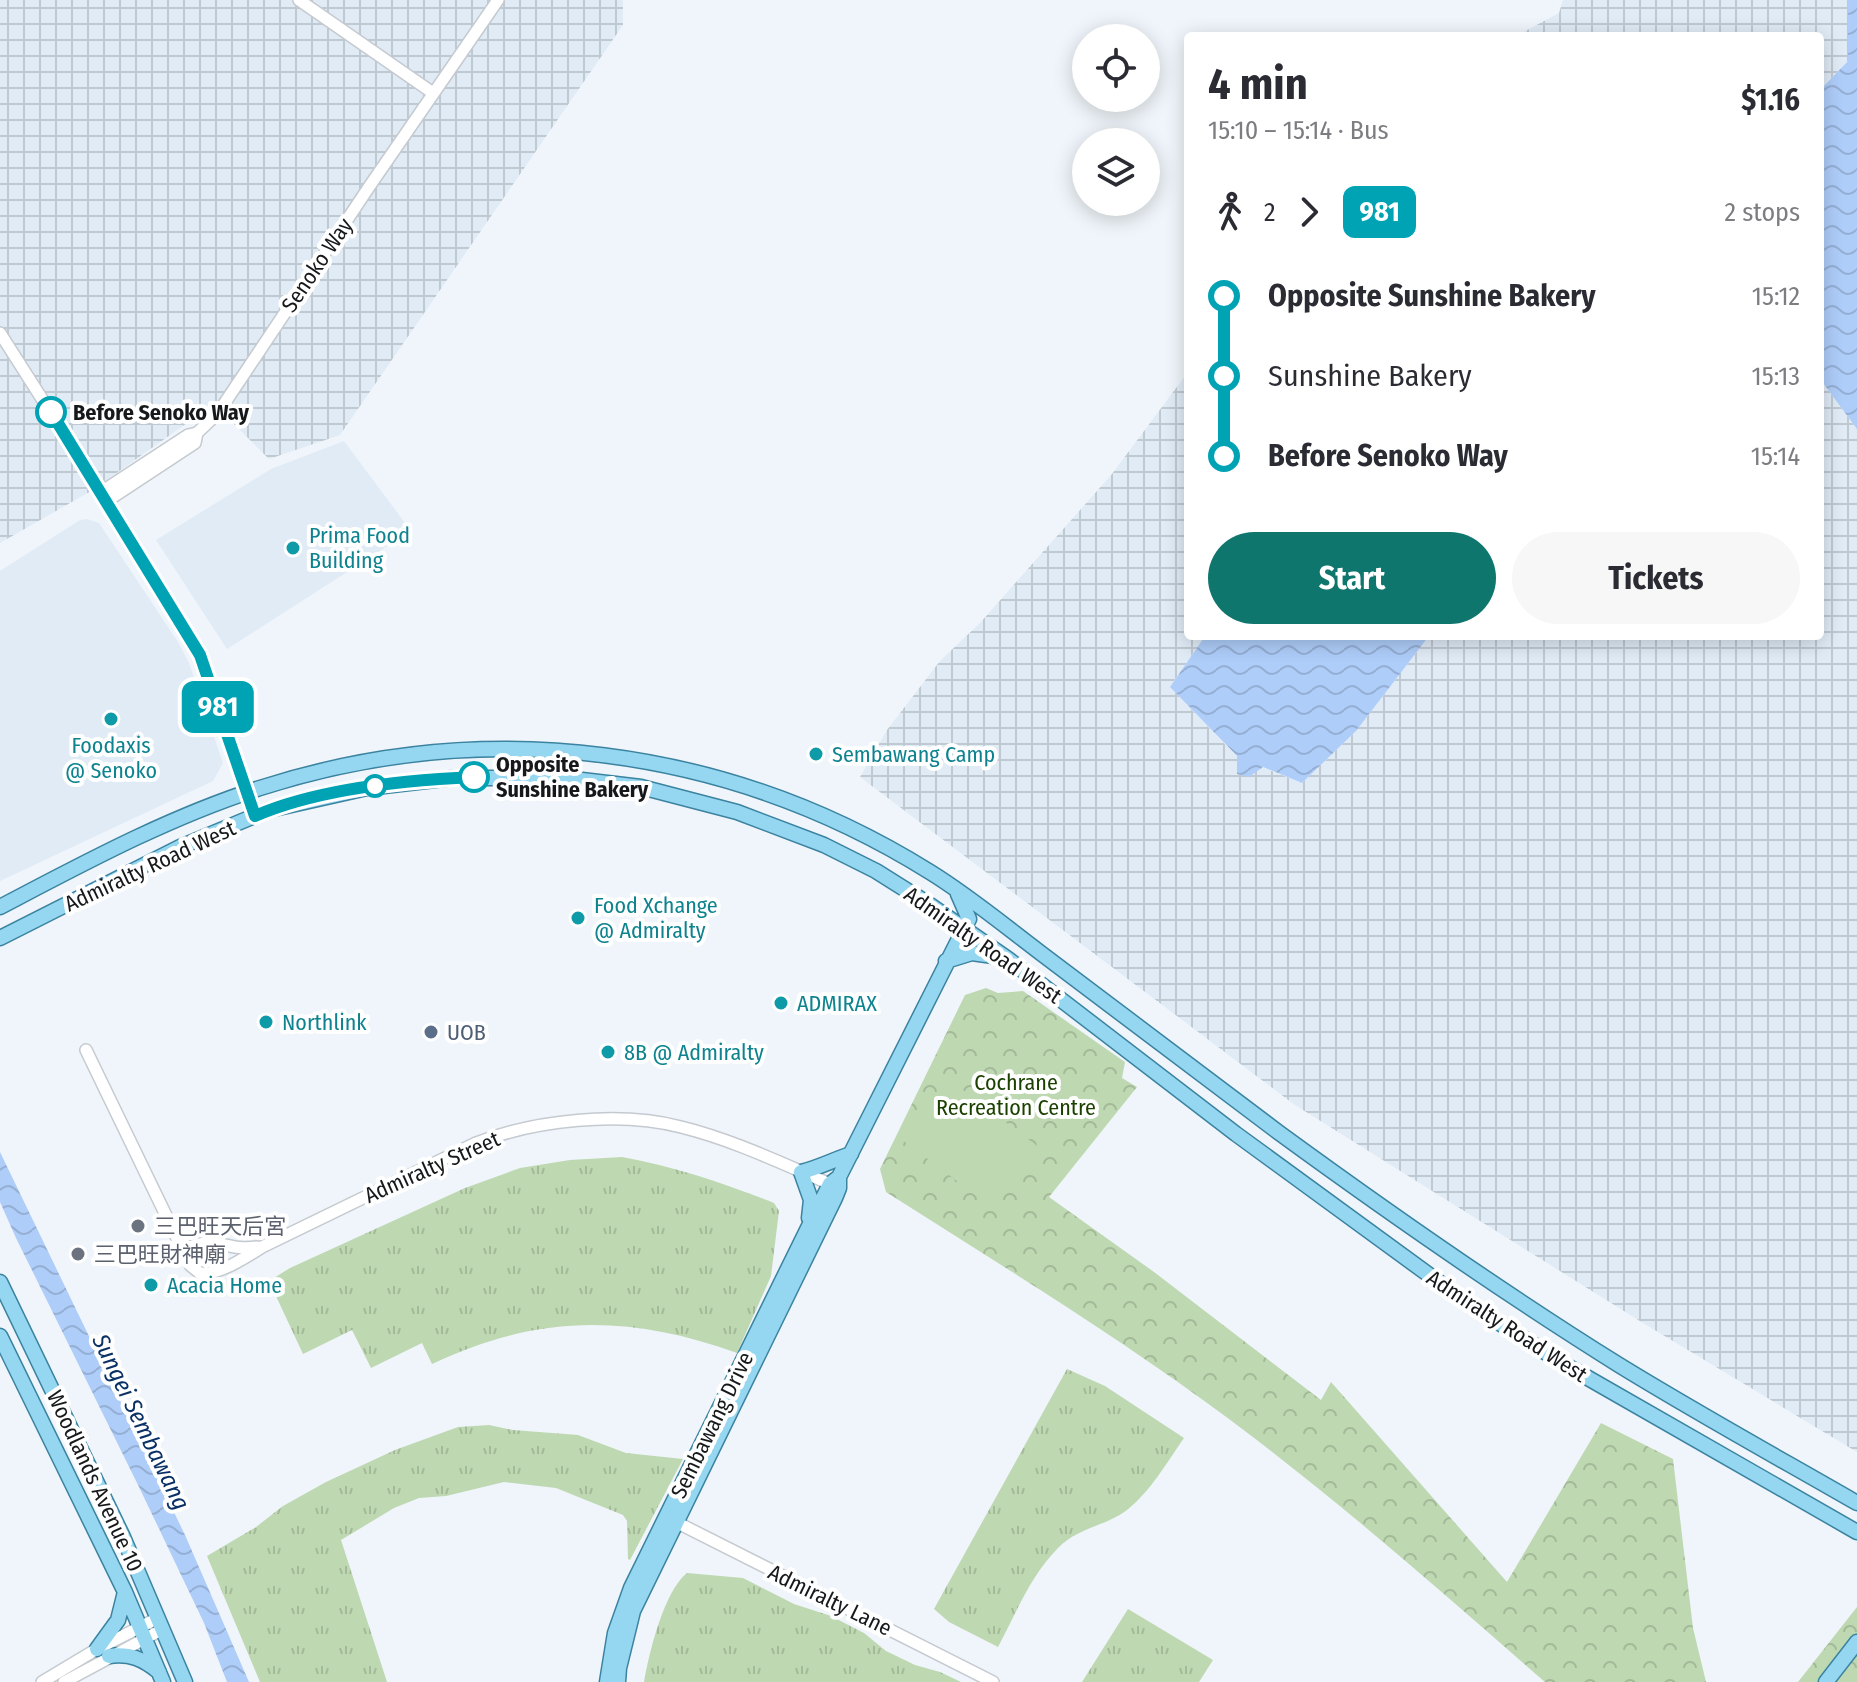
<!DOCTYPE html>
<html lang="en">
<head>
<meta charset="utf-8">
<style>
	body { margin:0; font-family:"Fira Sans Condensed","Noto Sans SC",sans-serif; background:#f7f7f7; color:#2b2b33; height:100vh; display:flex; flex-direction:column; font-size:30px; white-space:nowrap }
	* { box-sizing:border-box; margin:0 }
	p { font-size:26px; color:#7c7c81 }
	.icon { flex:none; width:44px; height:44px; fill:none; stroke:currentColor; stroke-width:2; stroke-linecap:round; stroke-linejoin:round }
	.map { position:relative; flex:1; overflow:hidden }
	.details { position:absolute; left:1184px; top:32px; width:640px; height:608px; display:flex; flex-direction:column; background:#fff; border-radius:8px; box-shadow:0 4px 20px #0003 }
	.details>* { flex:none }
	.badge { padding:0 16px; border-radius:12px; font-size:28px; line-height:52px }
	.buttons { position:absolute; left:1072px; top:24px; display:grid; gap:16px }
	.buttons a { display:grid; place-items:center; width:88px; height:88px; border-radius:50%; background:#fff; box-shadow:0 4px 20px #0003; font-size:40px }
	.map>.badge { position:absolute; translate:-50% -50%; box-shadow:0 0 0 4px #fff }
	.legs { display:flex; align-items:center; gap:12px; height:88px; padding:0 24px; font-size:26px }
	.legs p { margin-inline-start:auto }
	.summary { display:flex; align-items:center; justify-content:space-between; height:136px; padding:0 24px }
	h1 { font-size:44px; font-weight:700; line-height:60px }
	.action { display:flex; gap:16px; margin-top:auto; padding:16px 24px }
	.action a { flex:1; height:92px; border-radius:48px; background:#0f766e; color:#fff; font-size:32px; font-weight:700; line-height:92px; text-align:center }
	.action a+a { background:#f7f7f7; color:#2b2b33 }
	ul { padding:0 24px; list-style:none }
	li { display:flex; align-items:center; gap:28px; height:80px; font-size:30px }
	li i { display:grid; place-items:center; width:12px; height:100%; margin:0 10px; background:currentColor }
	li i::after { content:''; width:20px; height:20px; margin:-10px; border:6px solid; border-radius:50%; background:#fff }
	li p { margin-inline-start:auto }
	li:first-child i { background:linear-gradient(#0000 50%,currentColor 0) }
	li:last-child i { background:linear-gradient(currentColor 50%,#0000 0) }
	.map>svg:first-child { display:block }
</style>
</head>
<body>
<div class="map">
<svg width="1857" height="1682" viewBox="0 0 1857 1682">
	<defs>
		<pattern id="industrial-grid" width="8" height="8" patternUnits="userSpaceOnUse" patternTransform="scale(2)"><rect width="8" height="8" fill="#e0ebf6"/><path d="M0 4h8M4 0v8" fill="none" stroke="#bfc9d2"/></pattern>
		<pattern id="grass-tufts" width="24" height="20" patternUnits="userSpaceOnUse" patternTransform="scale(2)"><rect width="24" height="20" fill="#bed8b2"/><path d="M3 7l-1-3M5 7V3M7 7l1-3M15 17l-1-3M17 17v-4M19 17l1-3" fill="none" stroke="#a3b998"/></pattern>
		<pattern id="forest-crowns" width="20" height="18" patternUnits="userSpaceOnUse" patternTransform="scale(2)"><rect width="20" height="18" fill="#bed8b2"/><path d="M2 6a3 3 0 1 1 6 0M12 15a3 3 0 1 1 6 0" fill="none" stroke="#a3b998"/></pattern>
		<pattern id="water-waves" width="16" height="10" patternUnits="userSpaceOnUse" patternTransform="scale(2)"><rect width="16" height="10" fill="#aecdf9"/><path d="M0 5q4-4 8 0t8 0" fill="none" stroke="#95afd5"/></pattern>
	</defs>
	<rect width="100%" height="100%" fill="#eff5fa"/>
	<path fill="#e0ebf6" d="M344 441 411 531 227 649 156 540 271 469Z
		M87 519 99 523 178 642 189 663 223 763 213 781 0 881V571L80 520Z"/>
	<path fill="url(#industrial-grid)" d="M0 0H623V25L340 435 269 459 214 404 91 491 0 543Z
		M1563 0H1848V61L1820 90V36H1516L1559 13Z
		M1188 372V636H1205L1170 687 1237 757 1302 783 1356 731 1429 636H1820V379L1857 429V1452L1643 1323 1295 1105 860 777 887 730 940 661 980 623 1112 474Z"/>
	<path fill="url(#grass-tufts)" d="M622 1157C677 1167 723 1183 774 1203L779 1211 771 1276 737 1353C629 1314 537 1314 432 1364L422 1343 371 1368 352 1330 303 1354 269 1281 290 1268 465 1188 520 1168 570 1160Z
		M1067 1369 1105 1386 1184 1438C1167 1462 1151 1491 1127 1510 1106 1526 1077 1528 1058 1548 1031 1575 1016 1613 998 1647L949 1622 934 1609Z
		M489 1425 513 1430 578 1435 626 1453 683 1459 630 1560 628 1559 627 1521 623 1515 556 1488 504 1482 446 1496 419 1498 394 1508 341 1540 387 1682H260L207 1556 256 1527 283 1506 326 1482 395 1450 458 1427Z
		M687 1573 743 1578 794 1604 831 1616 864 1633 886 1651 915 1665 940 1672 961 1682H644C649 1653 664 1591 687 1573Z
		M1128 1609 1213 1660 1199 1682H1082Z"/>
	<path fill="url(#forest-crowns)" d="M986 988 998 993 1023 991 1125 1062 1122 1078 1137 1087 1049 1197 1154 1272 1321 1400 1331 1382 1507 1582 1601 1423 1673 1459 1693 1628 1706 1682H1545C1442 1592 1339 1501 1229 1419 1119 1337 1002 1266 886 1192L880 1169 965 995Z
		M1857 1607V1682H1798Z"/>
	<path fill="#bed8b2" d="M947 1078 1040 1148 994 1209 901 1139Z"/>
	<path fill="url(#water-waves)" d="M1848 0H1857V429L1820 379V90L1848 61Z
		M1205 636H1429L1356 731 1302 783 1263 767 1249 777 1237 774V756L1170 687Z
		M0 1152 185 1535 249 1682H227L204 1623 140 1489 16 1238 0 1202Z"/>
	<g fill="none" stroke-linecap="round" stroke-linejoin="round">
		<g stroke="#c5cad0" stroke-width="14">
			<path id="minor" d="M299 0 433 93
				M0 333 107 501 200 655 255 816
				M101 492 188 435 197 433
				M107 501 195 443 197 433 218 413 371 184 498 0
				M86 1050 190 1265 201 1274C222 1273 245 1258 262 1247L476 1143C535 1120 619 1111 681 1127 734 1140 785 1165 835 1186
				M182 1250C220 1233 223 1252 257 1247
				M672 1520 993 1682
				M42 1682 97 1649 158 1618
				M64 1682 163 1629"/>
		</g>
		<g stroke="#3b83a0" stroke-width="17">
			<path id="major" d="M0 907C84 863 169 817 260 788 487 715 728 746 930 872 969 896 1005 926 1042 954 1121 1013 1199 1073 1278 1132 1389 1213 1502 1292 1619 1365 1697 1413 1777 1457 1857 1503
				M0 938 180 847 269 810 367 788 452 778H565L641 787 737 812 824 845 876 871 930 905 1008 959 1236 1134 1462 1299 1567 1366 1857 1532
				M946 961 972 953 1000 957
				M809 1218 811 1200 801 1172C818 1168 833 1160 851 1154
				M0 1282 123 1537 185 1682
				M0 1336 125 1592 163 1682
				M97 1649 118 1620 125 1592
				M109 1656C130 1653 143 1659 159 1672
				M607 1682 615 1633 631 1588 809 1226 830 1184 839 1177 969 919 958 894
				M618 1682 619 1668 633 1611 835 1198 839 1188V1177
				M1826 1682 1857 1642"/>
		</g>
		<use href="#minor" stroke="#fff" stroke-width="11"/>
		<use href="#major" stroke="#95d7f1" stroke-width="14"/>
	</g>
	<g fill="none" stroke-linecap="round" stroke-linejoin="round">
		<g stroke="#fff" stroke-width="18">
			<path id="line-1" d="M51 412 200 655 255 816C317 789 406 780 474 777"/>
		</g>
		<use href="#line-1" stroke="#00a3b4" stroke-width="12"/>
	</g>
	<g fill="#fff" stroke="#00a3b4" stroke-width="4">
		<circle cx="51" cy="412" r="14"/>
		<circle cx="474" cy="777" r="14"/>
		<circle cx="375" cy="786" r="10"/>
	</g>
	<g fill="#0f9aa8" stroke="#fff" stroke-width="3">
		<circle cx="293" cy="548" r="8"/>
		<circle cx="111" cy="719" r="8"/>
		<circle cx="816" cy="754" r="8"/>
		<circle cx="578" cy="918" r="8"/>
		<circle cx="781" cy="1003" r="8"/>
		<circle cx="266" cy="1022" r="8"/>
		<circle cx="608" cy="1052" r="8"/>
		<circle cx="151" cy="1285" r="8"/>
	</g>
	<circle fill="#5c6f8a" stroke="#fff" stroke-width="3" cx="431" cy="1032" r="8"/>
	<g fill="#6b7280" stroke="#fff" stroke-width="3">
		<circle cx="138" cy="1226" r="8"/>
		<circle cx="78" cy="1254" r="8"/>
	</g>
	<g text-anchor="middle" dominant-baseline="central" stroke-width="8" stroke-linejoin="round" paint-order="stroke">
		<g font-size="22" fill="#17181a" stroke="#fff">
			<text transform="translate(317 265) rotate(-56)">Senoko Way</text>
			<text transform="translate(150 866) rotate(-25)">Admiralty Road West</text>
			<text transform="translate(983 945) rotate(35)">Admiralty Road West</text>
			<text transform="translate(432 1167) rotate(-24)">Admiralty Street</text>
			<text transform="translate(1507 1326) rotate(33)">Admiralty Road West</text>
			<text transform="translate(712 1425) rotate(-64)">Sembawang Drive</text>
			<text transform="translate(95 1481) rotate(65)">Woodlands Avenue 10</text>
			<text transform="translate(830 1600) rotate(26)">Admiralty Lane</text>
		</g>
		<g font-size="22" font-weight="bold" fill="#17181a" stroke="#fff" text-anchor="start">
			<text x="73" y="412">Before Senoko Way</text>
			<text x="496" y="764">Opposite<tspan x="496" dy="25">Sunshine Bakery</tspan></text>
		</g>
		<g font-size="22" fill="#0d838f" stroke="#fff" text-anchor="start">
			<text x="309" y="535">Prima Food<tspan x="309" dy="25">Building</tspan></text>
			<text x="111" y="745" text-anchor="middle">Foodaxis<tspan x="111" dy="25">@ Senoko</tspan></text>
			<text x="832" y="754">Sembawang Camp</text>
			<text x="594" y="905">Food Xchange<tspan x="594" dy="25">@ Admiralty</tspan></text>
			<text x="797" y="1003">ADMIRAX</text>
			<text x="282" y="1022">Northlink</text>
			<text x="624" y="1052">8B @ Admiralty</text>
			<text x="167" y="1285">Acacia Home</text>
		</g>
		<g font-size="22" fill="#4e5e75" stroke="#fff" text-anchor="start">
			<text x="447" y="1032">UOB</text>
		</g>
		<g font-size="22" fill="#1b4100" stroke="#fff">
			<text x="1016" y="1082">Cochrane<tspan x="1016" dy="25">Recreation Centre</tspan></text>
		</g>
		<g font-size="22" fill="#5b616d" stroke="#fff" text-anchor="start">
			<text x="154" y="1226">三巴旺天后宮</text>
			<text x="94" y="1254">三巴旺財神廟</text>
		</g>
		<g font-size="24" font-style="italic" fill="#0a3165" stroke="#fff">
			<text transform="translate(141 1422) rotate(64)">Sungei Sembawang</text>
		</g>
	</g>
</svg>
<div class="buttons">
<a><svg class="icon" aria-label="locate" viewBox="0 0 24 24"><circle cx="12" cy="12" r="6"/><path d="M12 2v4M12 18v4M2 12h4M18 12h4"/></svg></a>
<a><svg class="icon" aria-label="layers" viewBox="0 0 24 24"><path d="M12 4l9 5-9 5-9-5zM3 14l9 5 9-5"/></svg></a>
</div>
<b class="badge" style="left:218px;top:707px;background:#00a3b4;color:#fff">981</b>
<section class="details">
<div class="summary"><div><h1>4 min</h1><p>15:10 – 15:14 · Bus</p></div><b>$1.16</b></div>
<div class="legs"><svg class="icon" aria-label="walk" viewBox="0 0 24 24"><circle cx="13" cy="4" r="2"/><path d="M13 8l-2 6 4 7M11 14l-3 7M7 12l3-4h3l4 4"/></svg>2<svg class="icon" aria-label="forward" viewBox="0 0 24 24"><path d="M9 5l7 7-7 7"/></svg><b class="badge" style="background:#00a3b4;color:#fff">981</b><p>2 stops</p></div>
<ul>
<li><i style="color:#00a3b4"></i><b>Opposite Sunshine Bakery</b><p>15:12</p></li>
<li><i style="color:#00a3b4"></i><span>Sunshine Bakery</span><p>15:13</p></li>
<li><i style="color:#00a3b4"></i><b>Before Senoko Way</b><p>15:14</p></li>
</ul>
<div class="action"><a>Start</a><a>Tickets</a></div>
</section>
</div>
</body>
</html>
